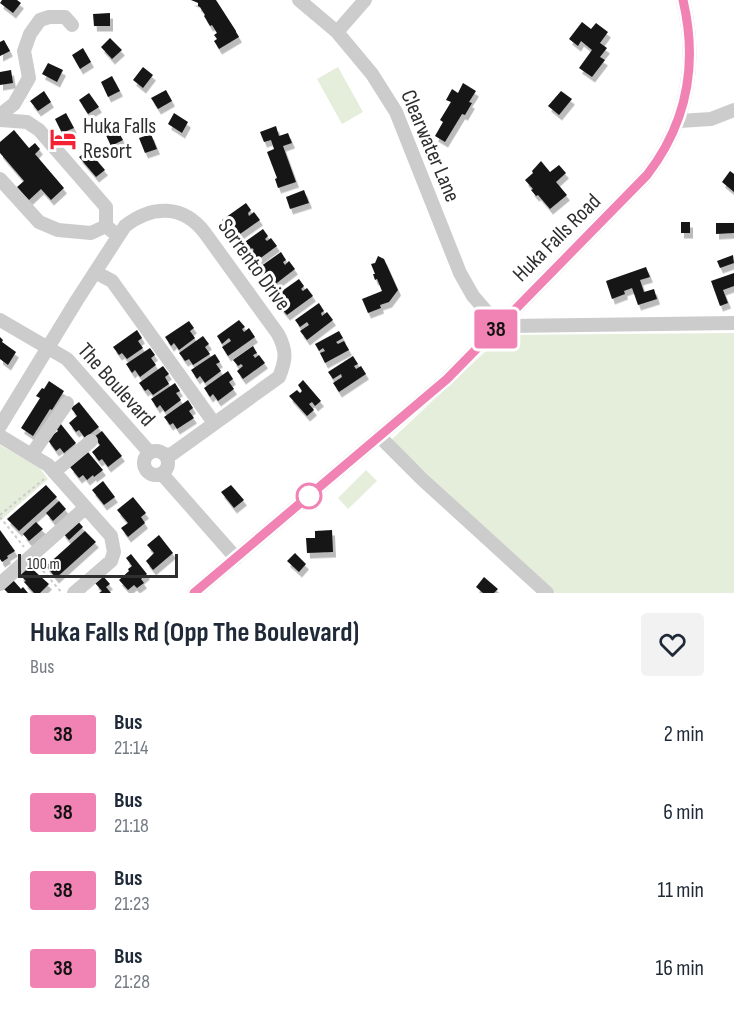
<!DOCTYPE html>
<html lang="en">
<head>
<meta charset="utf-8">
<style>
	body { margin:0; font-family:"Sofia Sans Condensed",sans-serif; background:#f2f2f3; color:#1f2937; height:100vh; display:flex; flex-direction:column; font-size:22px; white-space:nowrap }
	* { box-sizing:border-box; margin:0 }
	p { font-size:20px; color:#747a83 }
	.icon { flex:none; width:33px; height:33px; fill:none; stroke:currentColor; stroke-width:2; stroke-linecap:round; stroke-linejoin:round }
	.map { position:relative; height:593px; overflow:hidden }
	.drawer { display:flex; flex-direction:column; background:#fff; flex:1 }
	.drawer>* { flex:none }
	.badge { padding:0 12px; border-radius:4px; font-size:21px; line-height:39px }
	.scale { position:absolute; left:18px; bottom:15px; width:160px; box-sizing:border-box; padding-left:6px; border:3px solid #2f2f2f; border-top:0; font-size:16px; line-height:21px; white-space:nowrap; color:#2f2f2f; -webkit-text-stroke:4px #fff; paint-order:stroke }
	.map>.badge { position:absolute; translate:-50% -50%; box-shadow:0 0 0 3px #fff }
	.round { display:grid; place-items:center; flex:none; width:63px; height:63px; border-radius:6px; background:#f2f2f3 }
	.head { display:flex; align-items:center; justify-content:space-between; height:102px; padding:0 30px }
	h1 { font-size:28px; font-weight:700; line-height:45px }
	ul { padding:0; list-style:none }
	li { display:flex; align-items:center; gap:18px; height:78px; padding:0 30px }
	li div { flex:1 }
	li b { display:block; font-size:22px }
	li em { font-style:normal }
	li .badge { min-width:66px; font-weight:700; text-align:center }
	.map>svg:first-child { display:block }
</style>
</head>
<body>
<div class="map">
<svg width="734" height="593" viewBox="0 0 734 593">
	<defs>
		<filter id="shadow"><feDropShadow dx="3" dy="5.5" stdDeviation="0" flood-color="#0004"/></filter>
	</defs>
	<rect width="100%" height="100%" fill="#fff"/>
	<path fill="#e5eddb" d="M338 67 363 112 342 124 317 79Z
		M734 333V593H555L391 440 503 335Z
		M0 445 39 467 48 479 0 521Z
		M366 470 377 481 348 509 338 498Z"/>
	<path fill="#161616" filter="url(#shadow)" d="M2 0H17L21 3 13 13 0 3Z
		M191 0H216L236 31V32L239 37 219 49 214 41 217 39 214 35 217 33 212 25 210 26 204 16 205 15 200 7 198 6V3Z
		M110 13V26H94L93 14Z
		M582 22 591 29 596 23 608 32 600 43 607 48 600 57 605 60 592 77 579 68 592 50 581 41 578 46 569 39Z
		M110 38 122 50 112 59 101 47Z
		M4 40 10 51 0 56V42Z
		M83 48 91 62 80 69 72 55Z
		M48 63 63 70 57 82 42 74Z
		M143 67 153 75 143 88 133 80Z
		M11 70 13 83 0 85V72Z
		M112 76 120 91 108 97 101 82Z
		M463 83 476 91 469 102 472 103 465 115 462 114 445 142 435 136 443 122 440 120 451 102 446 100 452 89 458 93Z
		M166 90 172 101 158 109 151 98Z
		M44 91 51 102 38 111 30 101Z
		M561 91 572 99 559 115 548 106Z
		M89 93 99 107 88 114 79 100Z
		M66 113 74 128 62 133 55 119Z
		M174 113 188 122 182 133 168 124Z
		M115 126 123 140 111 146 104 131Z
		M276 126 279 136 288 133 292 143 283 146 296 182 278 188 275 179 277 178 267 152 274 149 271 140 264 142 260 132Z
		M14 130 29 148 35 143 40 149 35 154 64 188 51 200 41 189 29 200 17 187 24 181 0 153V142Z
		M151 134 157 149 145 153 139 138Z
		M88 150 105 170 96 177 79 157Z
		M541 161 550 172 559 165 566 173 556 182 567 195 550 209 538 195 536 196 531 190 533 189 525 180 533 173 532 171Z
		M730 171 734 174V192L722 182Z
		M304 190 309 203 290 209 286 197Z
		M246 203 251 210 248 213 249 216 254 212 260 220 233 239 227 231 236 224 234 222 227 227 222 220Z
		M681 222H690V233H681Z
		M716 223H734V233L716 234Z
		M263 229 268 236 265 239 267 241 271 238 277 246 251 265 245 257 254 250 252 248 245 253 239 246Z
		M281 252 286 260 283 262 285 265 289 261 295 269 269 289 262 280 271 274 269 271 262 276 257 269Z
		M733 255 734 263 720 268 717 261Z
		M378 256 384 259 398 290 389 302 380 305 381 308 368 313 362 299 382 291 377 279 375 280 373 274H375L371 264 375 263Z
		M646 267 650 277 640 280 644 292 654 289 657 299 638 305 632 288 624 291 625 294 612 299 606 281Z
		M734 273V286L723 290 728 303 720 306 711 281Z
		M299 279 304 286 301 289 303 291 307 288 313 296 287 315 280 307 289 300 288 298 280 303 275 296Z
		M319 303 324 311 321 313 322 316 327 312 333 320 307 340 300 331 309 325 307 322 300 327 295 320Z
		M239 320 245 327 242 329 244 332 249 328 255 337 228 356 222 347 231 341 229 338 222 344 217 336Z
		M189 321 194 328 190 331 195 338 179 350 174 343 171 346 165 337Z
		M137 330 142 338 138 341 143 348 127 359 122 353 119 355 113 347Z
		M339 331 343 338 336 342 338 344 344 341 349 350 325 363 320 353 325 351 323 348 319 351 315 344Z
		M203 336 209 344 205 347 210 354 193 365 189 359 185 361 179 353Z
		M0 337 3 340 2 342 16 352 8 365 0 359Z
		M253 346 257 353 253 355 255 358 259 355 265 363 243 379 237 371 243 366 241 364 238 366 233 360Z
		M150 348 155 355 151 358 156 365 140 377 135 370 132 373 126 364Z
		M215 354 220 362 216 364 221 371 205 383 200 376 197 379 191 370Z
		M353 356 358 364 354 366 356 369 361 366 366 374 339 392 333 383 342 377 341 374 333 379 328 372Z
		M163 366 169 374 165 377 169 384 153 395 148 389 145 391 139 383Z
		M228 371 233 379 229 382 234 389 218 401 213 394 210 397 204 388Z
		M303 380 321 401 315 406 312 402 309 404 314 410 307 416 289 396 297 390 300 393 302 391 298 385Z
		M49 381 64 391 52 410 50 409 33 436 21 428 40 398 36 396 42 388 44 389Z
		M175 383 180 391 176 393 181 400 165 412 160 405 157 408 151 399Z
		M188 400 193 408 189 411 194 418 177 429 173 423 170 425 164 417Z
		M79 402 99 427 85 438 79 430 76 432 69 423 77 416 71 408Z
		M60 423 76 443 64 453 60 448 56 451 47 439 58 431 55 427Z
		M102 431 122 456 108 467 102 459 99 461 92 452 100 445 94 437Z
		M88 452 103 470 94 477 93 475 87 480 83 475 79 478 70 467Z
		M103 481 115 497 104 505 92 490Z
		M46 485 57 497 19 531 7 519Z
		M231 485 244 500 234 508 221 492Z
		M133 497 146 513 141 517 145 523 128 537 121 528 128 523 117 510Z
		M59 501 66 509 53 521 46 513Z
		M76 519 83 527 69 540 62 532Z
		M36 522 43 529 29 541 23 534Z
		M0 530 15 551 7 556 8 558 2 562 0 559Z
		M332 530 333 552 307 553 306 538H315V531Z
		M85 531 96 542 56 578 46 566Z
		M159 535 173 553 153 570 146 561 154 553 147 545Z
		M295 553 306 564 299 572 287 561Z
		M131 554 147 574 141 579 144 583 137 588 134 585 128 590 119 580 129 571 128 569 132 566 126 558Z
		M29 566 49 584 40 593H34L24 582 26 581 20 575Z
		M103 576 110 584 106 587 111 593H99L102 591 95 583Z
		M484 577 498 589 494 593H483L476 587Z
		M13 580 21 589 23 587 28 593H8L3 588Z"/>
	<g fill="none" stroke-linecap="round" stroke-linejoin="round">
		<path stroke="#ccc" stroke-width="2" stroke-dasharray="3 3" stroke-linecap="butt" d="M0 515 44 479
			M0 517 24 547
			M39 566 62 593"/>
		<path stroke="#ccc" stroke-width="14" d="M299 0 337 32 372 74 396 112 460 273 473 296 499 326 734 323
			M337 32 365 0
			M0 115 14 104 29 78 24 51 30 34 40 20 49 17H65L72 25
			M0 120 27 122 39 130 106 207V226
			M679 121 711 119 734 110
			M0 179 39 222 58 230 91 233 106 226 112 231
			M95 272 112 281 214 423
			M0 320 67 359 150 453
			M0 426 77 300 125 226C152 205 183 204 205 233L278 334C287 351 286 360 279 377L172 454 166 455
			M0 436 48 465 111 536 114 552 111 561 74 593
			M379 436 422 479 547 593
			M144 463a12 12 0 1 1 24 0a12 12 0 1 1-24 0Z
			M32 454 67 403
			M54 472 91 441
			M162 474 236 558
			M0 584 85 508
			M194 593 447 379 647 175C687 123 698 64 683 0"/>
	</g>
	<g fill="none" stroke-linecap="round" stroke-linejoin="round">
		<g stroke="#fff" stroke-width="14">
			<path id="line" d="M194 593 447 379 647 175C687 123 698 64 683 0"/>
		</g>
		<use href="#line" stroke="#f183b4" stroke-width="9"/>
	</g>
	<defs>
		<g id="hotel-bare" transform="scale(2.07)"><path d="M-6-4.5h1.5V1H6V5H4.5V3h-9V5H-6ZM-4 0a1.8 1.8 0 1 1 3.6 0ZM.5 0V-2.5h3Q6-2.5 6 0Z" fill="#f52133" stroke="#fff" stroke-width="2.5" paint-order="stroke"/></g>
	</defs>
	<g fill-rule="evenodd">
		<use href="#hotel-bare" x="63" y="139"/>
	</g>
	<circle fill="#fff" stroke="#f183b4" stroke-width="3" cx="309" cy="496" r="12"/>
	<g text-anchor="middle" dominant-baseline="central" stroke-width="6" stroke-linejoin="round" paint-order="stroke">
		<g font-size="22" fill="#2f2f2f" stroke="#fff" text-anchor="start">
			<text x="83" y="126">Huka Falls<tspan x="83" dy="25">Resort</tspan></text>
		</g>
		<g font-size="22" fill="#2f2f2f" stroke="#fff">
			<text transform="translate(430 146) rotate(67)">Clearwater Lane</text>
			<text transform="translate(557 238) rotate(-45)">Huka Falls Road</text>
			<text transform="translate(254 265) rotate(54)">Sorrento Drive</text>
			<text transform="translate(116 385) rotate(48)">The Boulevard</text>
		</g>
	</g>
</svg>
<div class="scale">100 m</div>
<b class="badge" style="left:496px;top:329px;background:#f183b4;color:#111">38</b>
</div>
<section class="drawer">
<div class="head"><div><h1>Huka Falls Rd (Opp The Boulevard)</h1><p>Bus</p></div><a class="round"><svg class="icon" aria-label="heart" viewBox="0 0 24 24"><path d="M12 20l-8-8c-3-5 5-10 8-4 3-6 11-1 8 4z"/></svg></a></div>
<ul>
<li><span class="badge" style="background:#f183b4;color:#111">38</span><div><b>Bus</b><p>21:14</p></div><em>2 min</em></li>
<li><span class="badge" style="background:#f183b4;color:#111">38</span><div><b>Bus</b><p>21:18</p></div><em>6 min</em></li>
<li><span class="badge" style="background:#f183b4;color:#111">38</span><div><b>Bus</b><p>21:23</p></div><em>11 min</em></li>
<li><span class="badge" style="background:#f183b4;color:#111">38</span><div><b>Bus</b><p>21:28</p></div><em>16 min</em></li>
</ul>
</section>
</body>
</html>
